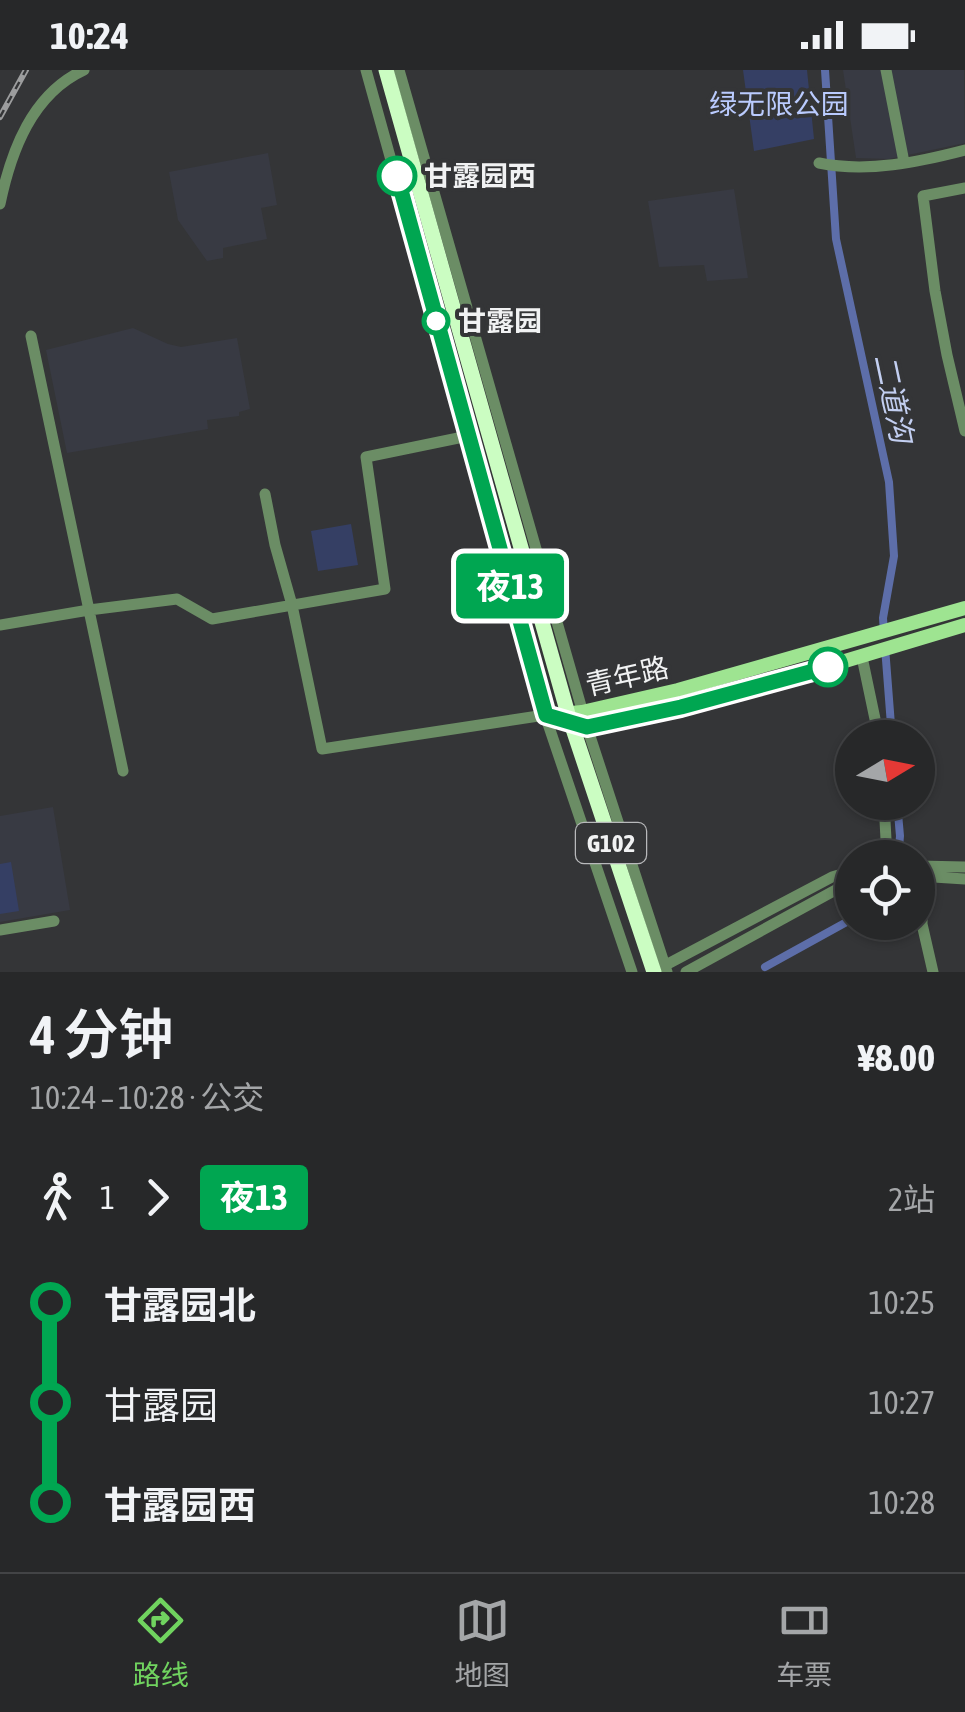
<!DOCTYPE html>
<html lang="zh">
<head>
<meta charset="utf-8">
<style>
	body { margin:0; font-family:"Asap Condensed","Noto Sans SC",sans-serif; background:#2f3031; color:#f1f3f6; height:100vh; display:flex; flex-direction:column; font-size:38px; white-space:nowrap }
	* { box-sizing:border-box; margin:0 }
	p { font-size:32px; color:#a4a6a8 }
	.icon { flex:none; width:55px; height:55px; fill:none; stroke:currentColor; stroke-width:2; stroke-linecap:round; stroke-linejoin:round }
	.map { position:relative; height:902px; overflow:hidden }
	.sheet { display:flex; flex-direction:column; background:#272829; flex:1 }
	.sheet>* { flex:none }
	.badge { padding:0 20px; border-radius:8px; font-size:35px; line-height:65px }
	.needle { width:65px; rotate:80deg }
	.buttons { position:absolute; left:835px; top:650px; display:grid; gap:20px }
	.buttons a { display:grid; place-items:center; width:100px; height:100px; border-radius:50%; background:#272829; box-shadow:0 2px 8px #0004,0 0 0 2px #434446; font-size:50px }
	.map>.badge { position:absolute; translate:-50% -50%; box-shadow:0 0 0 5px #fff }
	.legs { display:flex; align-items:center; gap:15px; height:110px; padding:0 30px; font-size:32px }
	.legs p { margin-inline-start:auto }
	.headline { display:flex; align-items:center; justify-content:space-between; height:170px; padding:0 30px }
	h1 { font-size:55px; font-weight:600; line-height:75px }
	ul { padding:0 30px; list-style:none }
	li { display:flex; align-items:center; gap:35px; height:100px; font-size:38px }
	li i { display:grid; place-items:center; width:15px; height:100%; margin:0 12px; background:currentColor }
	li i::after { content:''; width:25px; height:25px; margin:-12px; border:8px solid; border-radius:50%; background:#272829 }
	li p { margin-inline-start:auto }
	li:first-child i { background:linear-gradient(#0000 50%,currentColor 0) }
	li:last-child i { background:linear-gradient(currentColor 50%,#0000 0) }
	.status { display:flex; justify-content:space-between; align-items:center; height:70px; padding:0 50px; background:#272829; direction:ltr }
	.status svg { height:28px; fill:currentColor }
	.dock { display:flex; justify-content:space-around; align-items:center; height:140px; border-top:2px solid #434446; background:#272829; font-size:28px; color:#a4a6a8 }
	.dock a { display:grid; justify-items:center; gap:5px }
	.dock .selected { color:#70d35f }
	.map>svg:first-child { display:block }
</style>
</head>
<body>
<div class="status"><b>10:24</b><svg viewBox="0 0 49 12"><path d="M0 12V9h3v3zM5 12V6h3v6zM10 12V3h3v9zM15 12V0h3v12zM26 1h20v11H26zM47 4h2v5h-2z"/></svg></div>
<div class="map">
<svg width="965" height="902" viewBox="0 0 965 902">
	<rect width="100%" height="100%" fill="#343537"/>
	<path fill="#383a43" d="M843 0H964L965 73 889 89 856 88Z
		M268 83 277 135 261 138 267 169 223 178V188L207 191 178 150 169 102Z
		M734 119 748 208 707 211 704 195 659 197 648 131Z
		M133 258 168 274 181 277 237 268 250 339 239 342V346L207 350 208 359 67 383 46 280Z
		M53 737 70 840 0 852V746Z"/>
	<path fill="#353f64" d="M743 0H807L814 69 754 81Z
		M351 454 358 495 318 501 311 461Z
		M11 792 19 841 0 844V794Z"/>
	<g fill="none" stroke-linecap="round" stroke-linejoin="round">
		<path stroke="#5d6ea9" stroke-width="8" d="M825 0 836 169 889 412 894 486 883 548 884 563
			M885 577 892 668
			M897 732 900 766 898 788
			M765 897 852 849"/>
		<path stroke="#6b8d65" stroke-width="11" d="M366 0 545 645 632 902
			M399 0 587 657 667 902
			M886 0 904 92
			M819 93C867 103 919 92 965 80
			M965 118 923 126 935 221 947 285 965 361
			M0 134C11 81 32 24 84 0
			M31 266 123 701
			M265 424 275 475 292 535 322 679 545 645
			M0 555 89 540 177 529 212 549 385 519 366 387 468 366
			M862 587 879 668
			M884 732 887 788
			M918 796 965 797
			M918 806 965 809
			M923 807 922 854 933 902
			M0 860 54 851
			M660 898 832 807 852 801
			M686 902 852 811"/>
		<path stroke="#9ee491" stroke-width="14" d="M561 644 582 642 678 620 965 538
			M545 645 587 657 681 637 775 612 965 555"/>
		<path stroke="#cbfdc2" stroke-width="15" d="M386 0 568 644 654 902"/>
		<g stroke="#9c9d9e" stroke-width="6">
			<path id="rail" d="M0 47 26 0"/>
		</g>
		<use href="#rail" stroke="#343537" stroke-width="2.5" stroke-dasharray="8" stroke-linecap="butt"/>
	</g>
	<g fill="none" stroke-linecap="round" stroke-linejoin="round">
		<g stroke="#fff" stroke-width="22">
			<path id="line-1" d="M397 106 546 645 587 657 681 637 828 597"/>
		</g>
		<use href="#line-1" stroke="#00a651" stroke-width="15"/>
	</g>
	<g fill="#fff" stroke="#00a651" stroke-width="5">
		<circle cx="397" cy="106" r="18"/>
		<circle cx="436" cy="251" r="12"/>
		<circle cx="828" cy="597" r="18"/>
	</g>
	<g text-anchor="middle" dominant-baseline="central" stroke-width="8" stroke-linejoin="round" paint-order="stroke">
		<rect fill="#343537" stroke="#b8b9bb" stroke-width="2.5" x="576" y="753" width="70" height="40" rx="8"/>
		<g font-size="25" font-weight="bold" fill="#f1f2f3">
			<text x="611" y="773">G102</text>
		</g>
		<g font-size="28" fill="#bacbfe" stroke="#343537">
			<text x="779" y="34">绿无限公园</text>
		</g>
		<g font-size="28" font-weight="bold" fill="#f1f2f3" stroke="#343537" text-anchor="start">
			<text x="424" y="106">甘露园西</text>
			<text x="458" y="251">甘露园</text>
		</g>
		<g font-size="28" fill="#f1f2f3" stroke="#343537">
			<text transform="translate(627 606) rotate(-13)">青年路</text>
		</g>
		<g font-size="30" font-style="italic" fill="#c3cff1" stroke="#343537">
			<text transform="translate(894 328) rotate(78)">二道沟</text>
		</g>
	</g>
</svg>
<div class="buttons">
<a><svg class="needle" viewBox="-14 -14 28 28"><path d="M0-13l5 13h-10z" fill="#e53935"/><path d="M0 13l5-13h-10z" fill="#a4a6a8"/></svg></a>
<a><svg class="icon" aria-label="locate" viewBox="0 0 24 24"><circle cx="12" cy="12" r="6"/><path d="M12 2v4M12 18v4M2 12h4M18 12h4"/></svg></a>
</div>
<b class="badge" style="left:510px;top:516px;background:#00a651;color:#fff">夜13</b>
</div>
<section class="sheet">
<div class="headline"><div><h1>4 分钟</h1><p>10:24 – 10:28 · 公交</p></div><b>¥8.00</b></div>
<div class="legs"><svg class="icon" aria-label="walk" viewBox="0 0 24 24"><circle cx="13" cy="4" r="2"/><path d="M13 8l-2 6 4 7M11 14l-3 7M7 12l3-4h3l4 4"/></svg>1<svg class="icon" aria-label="forward" viewBox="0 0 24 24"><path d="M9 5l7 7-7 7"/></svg><b class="badge" style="background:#00a651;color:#fff">夜13</b><p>2站</p></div>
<ul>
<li><i style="color:#00a651"></i><b>甘露园北</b><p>10:25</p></li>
<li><i style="color:#00a651"></i><span>甘露园</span><p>10:27</p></li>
<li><i style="color:#00a651"></i><b>甘露园西</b><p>10:28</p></li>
</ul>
</section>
<nav class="dock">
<a class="selected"><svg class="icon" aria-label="directions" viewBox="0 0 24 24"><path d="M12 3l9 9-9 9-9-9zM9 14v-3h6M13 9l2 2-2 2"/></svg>路线</a>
<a><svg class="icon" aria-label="map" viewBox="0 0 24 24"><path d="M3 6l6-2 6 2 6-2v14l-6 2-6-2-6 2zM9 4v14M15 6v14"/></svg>地图</a>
<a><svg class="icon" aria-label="tickets" viewBox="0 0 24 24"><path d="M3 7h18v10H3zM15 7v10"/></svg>车票</a>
</nav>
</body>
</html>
